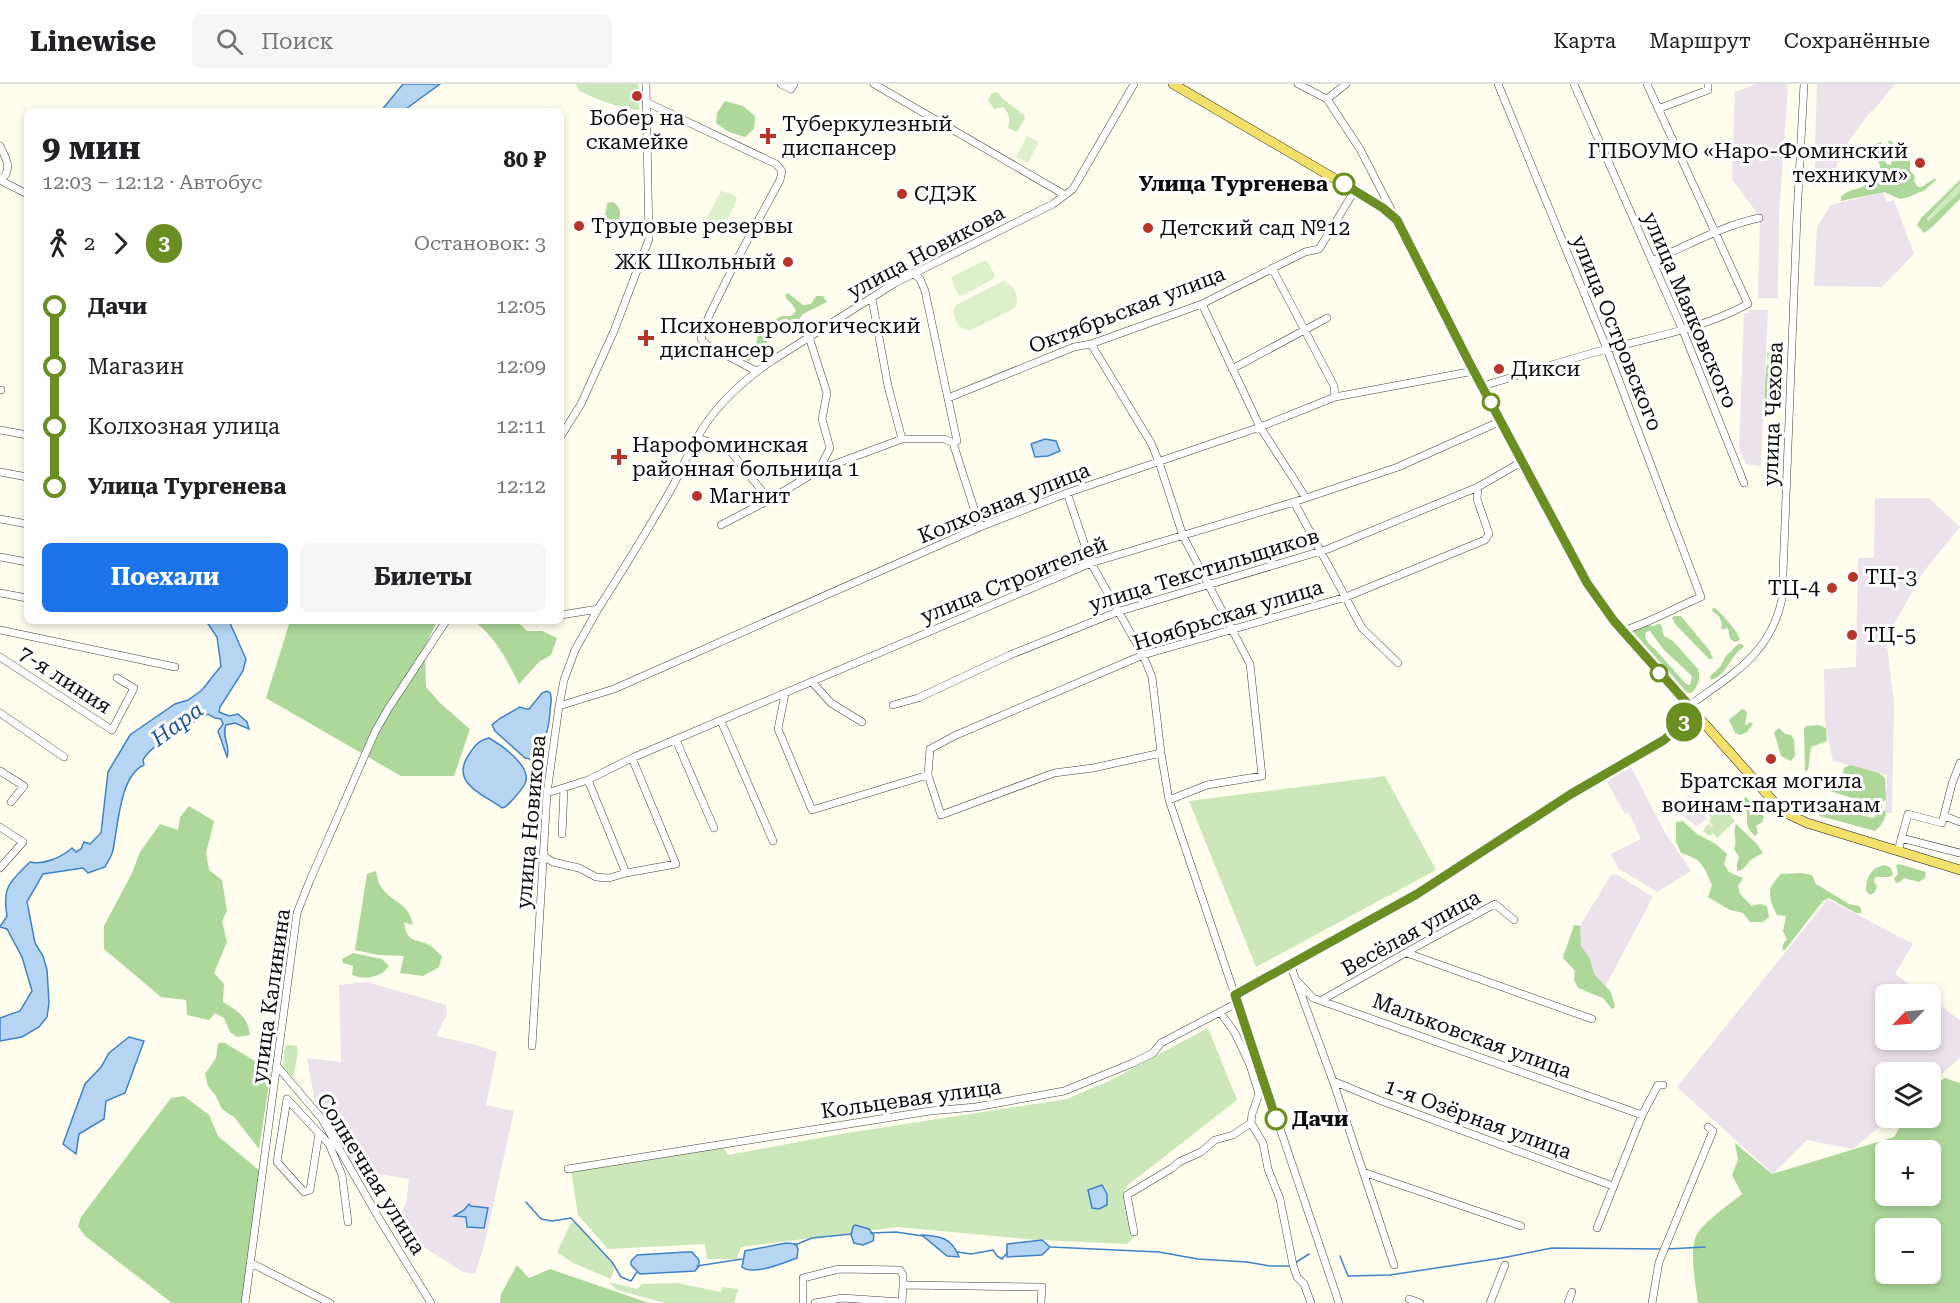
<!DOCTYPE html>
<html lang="ru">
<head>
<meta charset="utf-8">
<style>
	body { margin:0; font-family:"Roboto Serif",serif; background:#f6f6f6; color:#202124; height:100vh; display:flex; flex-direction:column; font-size:22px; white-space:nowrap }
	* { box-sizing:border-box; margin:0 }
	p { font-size:20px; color:#757577 }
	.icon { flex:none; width:33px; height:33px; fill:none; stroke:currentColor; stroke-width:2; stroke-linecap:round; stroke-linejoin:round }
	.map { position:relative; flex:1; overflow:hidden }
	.sheet { position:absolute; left:24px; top:24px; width:540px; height:516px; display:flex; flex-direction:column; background:#fff; border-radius:9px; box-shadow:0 3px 9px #0003 }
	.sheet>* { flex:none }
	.badge { padding:0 12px; border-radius:20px; font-size:21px; line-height:39px }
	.needle { width:39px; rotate:245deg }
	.buttons { position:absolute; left:1875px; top:900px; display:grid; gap:12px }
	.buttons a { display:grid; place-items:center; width:66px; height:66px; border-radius:9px; background:#fff; box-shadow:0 3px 9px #0003; font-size:30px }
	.map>.badge { position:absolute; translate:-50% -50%; box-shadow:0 0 0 3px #fff }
	.legs { display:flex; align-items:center; gap:9px; height:66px; padding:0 18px; font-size:20px }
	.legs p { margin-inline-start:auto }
	.headline { display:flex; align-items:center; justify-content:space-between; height:102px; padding:0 18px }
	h1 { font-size:33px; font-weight:700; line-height:45px }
	.button { display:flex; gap:12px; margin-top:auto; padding:12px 18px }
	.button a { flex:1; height:69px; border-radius:9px; background:#1a73e8; color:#fff; font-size:24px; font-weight:700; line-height:69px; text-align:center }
	.button a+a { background:#f6f6f6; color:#202124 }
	ul { padding:0 18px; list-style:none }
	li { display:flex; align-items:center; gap:21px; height:60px; font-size:22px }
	li i { display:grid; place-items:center; width:9px; height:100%; margin:0 8px; background:currentColor }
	li i::after { content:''; width:15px; height:15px; margin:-8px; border:4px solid; border-radius:50%; background:#fff }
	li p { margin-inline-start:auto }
	li:first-child i { background:linear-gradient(#0000 50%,currentColor 0) }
	li:last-child i { background:linear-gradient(currentColor 50%,#0000 0) }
	header { display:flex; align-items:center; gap:36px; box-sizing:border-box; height:84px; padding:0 30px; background:#fff; border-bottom:2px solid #e0e0e0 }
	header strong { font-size:28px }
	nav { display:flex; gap:33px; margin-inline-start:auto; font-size:21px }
	.search { width:420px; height:54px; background:#f6f6f6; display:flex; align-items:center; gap:15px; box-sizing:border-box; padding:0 21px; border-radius:9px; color:#757577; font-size:22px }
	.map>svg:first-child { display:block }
</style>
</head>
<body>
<header>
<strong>Linewise</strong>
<div class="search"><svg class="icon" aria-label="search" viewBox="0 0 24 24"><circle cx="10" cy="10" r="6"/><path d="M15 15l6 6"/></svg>Поиск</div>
<nav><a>Карта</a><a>Маршрут</a><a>Сохранённые</a></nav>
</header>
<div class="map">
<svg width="1960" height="1219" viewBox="0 0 1960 1219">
	<rect width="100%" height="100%" fill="#fefdee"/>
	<path fill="#ece2ec" d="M1756 0H1786L1788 3 1779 131 1778 214H1758L1760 133 1732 95 1735 8Z
		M1817 0H1895L1873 27H1871L1848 58 1828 100 1814 102Z
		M1883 108 1887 118 1894 116 1914 170 1882 203 1814 202 1817 143 1831 121Z
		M1749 226H1768L1761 382 1746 380 1739 364 1744 229H1749Z
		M1875 414H1929L1960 443 1924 487 1886 554 1894 619 1892 729H1885L1887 691 1833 677 1825 639 1824 585 1856 583 1858 474H1874Z
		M1630 681 1664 747 1691 787 1657 808 1618 784 1611 770 1641 755 1629 729 1625 730 1606 696Z
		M1690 711 1707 735 1696 742 1673 724Z
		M1616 790 1653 813 1599 914 1562 871 1611 791Z
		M1828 815 1913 860 1895 890 1923 910H1886V956H1930L1931 915 1960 936V974L1931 999 1930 988H1886V1034H1890L1853 1065 1807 1056 1773 1090 1677 1003Z
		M367 898 446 921 447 931 436 952 476 961 497 968 486 1021 514 1027 485 1158 475 1190 463 1188 392 1143 406 1120 409 1095 354 1086 315 1017 307 974 341 978 339 901Z"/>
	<path fill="#cce7ba" d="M576 0H638L639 26C618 24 599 16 579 7Z
		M997 8 1003 15 1024 31 1025 34 1017 48 1008 44C1010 35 1010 30 1003 23L994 25 988 16 991 10Z
		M1960 99V108L1928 139 1927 136Z
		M1385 692 1436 786 1256 883 1189 717Z
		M1721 721 1735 737 1717 754 1713 749 1710 752 1703 747 1708 740 1712 743 1713 742 1709 737 1711 735 1709 731Z
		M1208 944 1237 1016 1128 1101 1123 1109 1135 1153 1127 1160 1038 1156 898 1143 741 1163 737 1175H707L705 1160 608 1165 578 1131 571 1087 723 1062 728 1071 841 1050 1067 1015 1111 996Z
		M289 961 297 962 298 965 294 991 292 993 283 982 285 962Z
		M571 1139H575L612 1179 614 1184 611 1195 573 1179 557 1168Z
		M609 1198 637 1205 642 1200 677 1199 721 1208 723 1203 738 1205 734 1219H665L617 1206Z"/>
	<path fill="#aed79a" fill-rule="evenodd" d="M725 17 743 22 755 32 754 45 745 53 729 48 716 39 717 29Z
		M1890 56 1910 76V87L1915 92 1914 97 1918 103H1922L1935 94 1936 96 1925 106 1906 114 1900 115 1884 108 1841 117V113C1850 103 1862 107 1870 97L1876 99 1884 96 1876 69V60L1881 58 1886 80 1891 81 1893 64 1888 58Z
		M1960 96V99L1927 135 1928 138 1960 108V115C1948 126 1937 140 1924 149L1917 141 1922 133Z
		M613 118C622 124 621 131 618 141L604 138 607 119Z
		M788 209 803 221 811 220 816 212H823L827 218 803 230 798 236 793 238H784L767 252V260L749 277 746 276 745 273 757 257 758 249 763 242 782 232H791L796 227C794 219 786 217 785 211Z
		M1771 268C1771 274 1770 278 1770 283 1773 295 1773 310 1766 321H1764L1766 284 1768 279 1767 269Z
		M1713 524H1715C1722 530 1738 547 1740 556L1735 558 1730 555 1728 544 1725 545H1721L1722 540 1719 532 1712 527Z
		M1674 532H1681L1710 567 1713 575H1709L1675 540 1672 534Z
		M290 537H437L425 563 426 603 440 619 470 645 454 692H401L266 614Z
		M474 537H517L527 547H542L557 554 551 571 539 578 519 600C507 576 496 554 474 537Z
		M1658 539 1661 541 1664 552 1673 557 1698 585C1701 593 1698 604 1691 609L1685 608 1670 589 1633 550 1632 546 1646 541 1655 542ZM1650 547 1664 566 1692 592 1690 601 1686 600 1655 565 1649 560 1645 553 1646 548Z
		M1738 560H1742L1744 563C1730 571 1727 592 1711 596L1710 592 1720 583 1726 572Z
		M1742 625 1745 626 1747 629 1745 640 1747 641 1750 638 1753 640 1747 648 1741 651 1735 649 1729 636Z
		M1818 641 1826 644 1827 657 1811 663 1808 686 1805 687 1804 645 1806 642Z
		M1779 644 1785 650 1791 651 1794 656 1795 672 1791 677 1781 672 1774 648Z
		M1850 681 1879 689 1885 694 1886 716 1882 718V725L1886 728C1885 737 1881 742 1875 747L1820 732 1817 729 1821 723 1825 722 1872 734 1875 733 1878 726 1877 722 1830 707 1829 704 1854 705 1860 697 1858 694 1843 689 1844 684Z
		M1746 713 1764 733 1762 738 1756 742 1758 749 1755 752C1746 744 1747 740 1747 728L1744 724 1738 725 1737 719Z
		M189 722 214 737 206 769 209 786 222 796 227 827 222 837 227 858 214 889 224 900 223 918C238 927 248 933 250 951L237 953 230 948 224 934 215 929 209 936 187 931 186 916 161 913 104 865V842L132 789 140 768 160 740 178 746 180 733Z
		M1683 737 1697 750 1716 760 1727 770 1724 780 1729 788 1743 794 1738 802 1740 810 1752 822 1760 820 1767 822 1769 833 1763 838H1750L1743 829 1730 826 1708 813 1712 801C1703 781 1703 776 1681 769L1676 758V738Z
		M1736 740 1756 759 1763 769 1752 775 1742 786 1737 787V780L1739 773 1734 765C1738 756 1732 749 1736 740Z
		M1899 780 1926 788 1925 794 1919 798 1904 794 1900 798 1896 799 1894 794 1898 790 1896 781Z
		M1885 781 1891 784 1893 791 1889 793H1875L1874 798 1877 802 1875 808 1870 811 1866 807C1866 794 1871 783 1885 781Z
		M376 787C377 792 378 798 380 801 390 819 408 816 413 841L404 838C407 861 416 853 431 862 434 864 438 869 442 872L439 883 423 892 400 889 404 872 378 871 355 866 367 790Z
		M1801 789 1812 791 1816 800 1849 820 1859 822 1861 824V829H1856L1829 814 1823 817 1785 866H1782L1784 858 1787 856 1783 847 1786 832 1777 831C1768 813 1766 805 1781 790Z
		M1574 841 1580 842 1581 862 1590 875 1594 890 1611 908 1615 923 1612 925 1603 914 1578 904 1574 896 1575 887 1563 874Z
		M353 869 382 875 389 882C381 894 365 896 352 891L353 882 343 879 342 875Z
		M218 959H225L271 987 259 1065 235 1034 222 1025 216 1012 208 1002 205 990 216 974Z
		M1945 994 1960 999V1219H1698C1696 1202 1689 1168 1696 1152 1703 1138 1730 1120 1742 1110L1732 1091 1738 1076 1735 1059 1772 1090 1894 1053 1905 1034H1930L1931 1004ZM1886 1066H1930V1112H1886ZM1886 1144H1930V1190H1886Z
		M184 1012 209 1031 218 1052 260 1087 243 1219H172L85 1152 78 1142 81 1133 171 1014Z
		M517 1181 529 1194 550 1185 649 1219H500L501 1210Z"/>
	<path fill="#deefcb" d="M1027 52 1039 58 1028 79 1016 73Z
		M721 107 735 111 737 116 721 149 706 144 704 139Z
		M986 176 995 191 993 195 962 212 958 211 951 193Z
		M1003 197C1014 201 1021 213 1015 224L969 247 958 242 953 228 956 221Z"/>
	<path fill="#b5d5f3" stroke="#4082c7" stroke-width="1.5" d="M403 0H440L403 27H381Z
		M1045 355 1056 357 1060 367 1048 372 1035 373 1031 360Z
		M206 537H229L246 575 243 587 220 623 219 628 229 632 238 630 247 638 249 645 235 639 226 641C221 653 231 661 227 673L218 647 223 640 221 635 215 634 208 630 182 645H174C166 658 150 662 143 676L144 681C120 691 118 742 113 766 112 772 108 777 105 783L88 789 83 784 43 790 27 818 35 859 43 872 47 886 49 919 47 933 39 943 22 953 0 957V934L20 927 32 907 22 873 7 845 0 843 7 832C2 802 10 798 30 778 44 781 62 773 72 764L76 768 81 765 84 758 90 760 101 749 108 688 130 651 175 620 188 616 202 606 221 582 217 553Z
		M547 607 550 609C553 616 550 620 550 628 549 645 544 663 530 675L525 674 495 647 492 641 499 635 520 623 526 625H529L542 609Z
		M489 654C500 660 530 681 526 697 525 703 510 719 505 723L502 724C485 711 450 700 468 672 473 664 478 656 489 654Z
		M129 953 144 957 125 1009 106 1017 104 1035 79 1050 76 1070 63 1060 85 1000 101 983 109 969Z
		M1102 1101 1107 1110V1121L1099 1125 1092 1124 1088 1106Z
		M469 1120 471 1122 488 1124 484 1144 467 1143 466 1133 454 1132 464 1126Z
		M855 1141 869 1145 874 1152 873 1157 863 1161 854 1159 851 1151 853 1143Z
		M922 1151C941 1152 952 1154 959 1173L947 1172Z
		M1042 1156 1050 1163 1042 1171 1007 1173V1160Z
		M786 1159 796 1160 798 1165 797 1174C784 1179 753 1192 742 1183L745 1167Z
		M686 1168H692L699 1176V1182L695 1187 640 1190 631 1181V1177L637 1171Z"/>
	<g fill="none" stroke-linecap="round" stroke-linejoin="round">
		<path stroke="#4082c7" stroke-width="1.5" d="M526 1118 541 1135 552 1137 571 1134 612 1178 621 1193 631 1197 637 1188
			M871 1149 896 1148 923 1152
			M795 1161 812 1154 851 1150
			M1051 1163 1159 1168 1198 1175 1247 1178 1270 1182H1291
			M1667 1165 1705 1163
			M957 1168 971 1170 993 1166 997 1172 1002 1175 1007 1169
			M1340 1172 1348 1192 1390 1191 1502 1174 1552 1164 1662 1165
			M1295 1179 1309 1170
			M697 1182 742 1175"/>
		<g stroke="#404040" stroke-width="8">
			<path id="minor" d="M781 0 791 5 794 0
				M874 0 1065 111
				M1298 0 1327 15 1360 65 1396 135
				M1498 0 1607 265 1701 513C1674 524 1650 539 1622 547
				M1574 0 1683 247 1744 399
				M1327 15 1346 0
				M646 18 776 80 782 87 780 96 733 183 708 234 701 255 707 261 756 287
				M1658 25 1708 6V0
				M0 62C5 73 12 82 4 93L0 94
				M0 96 27 110
				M1652 177C1687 162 1721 142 1759 134
				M1272 184 1334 302 1335 313
				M913 189 920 195 925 207 957 357 953 359
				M872 215 888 302 902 355
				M1202 220 1260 343 1306 414
				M809 253 827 309 822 335 830 364 819 386
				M1091 260 1151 359 1159 378 1183 452 1250 580 1262 692 1207 701 1169 716
				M1232 285 1327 234
				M1482 302C1524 290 1565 276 1607 265 1657 252 1701 245 1748 220L1647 0
				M0 306H1
				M948 314 1074 263 1091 260 1202 220 1305 168 1319 165 1355 106
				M0 346 27 351
				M561 352 581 320 614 247 649 155 646 0
				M697 354 721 362 732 369 769 416
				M0 388 27 393
				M1067 409 1091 479 1143 571 1152 593 1161 669 1169 716 1339 1219
				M1294 418 1362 544 1398 579
				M0 435 27 440
				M721 441 769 416 819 386 902 355H945L953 359 980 443
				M0 473 27 478
				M0 509 27 514
				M561 531 598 525C623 486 647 447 670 407 680 390 687 371 697 354 715 321 742 297 773 276L895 199 1053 120 1073 105 1134 0
				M0 546 175 583
				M0 573 112 646 134 604 117 594
				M812 598 831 619 862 638
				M785 610 778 645 812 726 928 691
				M893 621 918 614 1010 571 1117 528 1328 465 1478 403 1523 377
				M559 622 614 605 980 443 1067 409 1260 343 1335 313 1474 287
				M1689 622C1732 590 1770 571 1782 515L1797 132 1804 0
				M0 629 64 673
				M721 637 773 757
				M676 656 714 744
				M1161 669 1093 684 1054 689 941 731 928 691 930 665 954 652 1143 571 1346 513 1485 456 1489 450 1477 415 1478 403
				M0 687 24 702 11 718
				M588 696 626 789
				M547 709 588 696 632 674 1091 479 1294 418 1398 383 1501 337
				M1944 732 1960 738
				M0 743 23 758 0 784
				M562 750 564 704
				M1901 754 1960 769
				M1898 767 1908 730 1942 739 1952 700 1960 679
				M543 772 553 778 579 784 596 793 609 794 626 789 676 780 632 674
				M1407 869 1592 935
				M1290 880 1333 997 1394 1181
				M1296 896 1313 914 1642 1031
				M1235 911 1417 810 1571 710 1664 656 1695 628
				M1322 916 1423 859 1495 820 1514 836
				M1220 928 1235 949 1250 981 1259 1010 1252 1030 1251 1039 1263 1059 1268 1085 1280 1115 1293 1181 1297 1193 1304 1200 1311 1219
				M532 962 547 709 559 622 564 596 575 566 598 525
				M277 982 322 1035 380 1136 431 1219
				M1333 997 1379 1016 1613 1102
				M287 1015 277 1078 304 1108 310 1106 319 1049
				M287 1015 329 1060 342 1091 348 1138
				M568 1085 930 1027 976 1023 1064 1007 1133 979 1153 969 1161 959 1237 919
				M1363 1088 1521 1142
				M1597 1144 1642 1031 1658 1001H1663
				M1134 1148 1127 1111 1172 1084 1179 1078 1201 1068 1215 1056 1233 1051 1251 1039
				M251 1179 330 1219
				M1409 1215 1420 1219
				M245 1219 297 829 310 796 375 648 388 625 446 537
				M803 1219V1194L839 1185 900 1186 903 1191V1201
				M815 1219 842 1214 902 1218
				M902 1219 903 1201 1042 1203 1041 1219
				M1490 1219 1505 1181
				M1568 1219 1572 1208
				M1652 1219 1659 1178 1713 1047 1708 1043"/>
		</g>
		<g stroke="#1e1e1e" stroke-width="10">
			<path id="major" d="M1173 0 1371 116 1397 136 1470 280 1587 499 1602 522 1622 547 1774 718 1790 731 1807 739 1960 786"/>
		</g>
		<use href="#minor" stroke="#fff" stroke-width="7"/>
		<use href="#major" stroke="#f2e06a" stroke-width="9"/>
	</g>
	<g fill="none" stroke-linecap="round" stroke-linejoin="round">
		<g stroke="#fff" stroke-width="14">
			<path id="line-1" d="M1276 1035 1235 911 1417 810 1571 710 1664 656 1695 628 1614 537 1587 499 1470 280 1397 136 1383 124 1344 100"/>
		</g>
		<use href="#line-1" stroke="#6b8e23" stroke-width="9"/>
	</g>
	<g fill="#b7342b" stroke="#fff" stroke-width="2">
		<circle cx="637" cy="12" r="6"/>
		<path d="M765 43h6v6h6v6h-6v6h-6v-6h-6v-6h6z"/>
		<circle cx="1920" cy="79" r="6"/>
		<circle cx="902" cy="110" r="6"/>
		<circle cx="579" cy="142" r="6"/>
		<circle cx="1148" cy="144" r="6"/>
		<circle cx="788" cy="178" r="6"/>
		<path d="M643 245h6v6h6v6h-6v6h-6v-6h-6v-6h6z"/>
		<circle cx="1499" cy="285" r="6"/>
		<path d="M616 364h6v6h6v6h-6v6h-6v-6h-6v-6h6z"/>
		<circle cx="697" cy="412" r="6"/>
		<circle cx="1853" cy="493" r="6"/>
		<circle cx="1832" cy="504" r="6"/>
		<circle cx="1852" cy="551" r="6"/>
		<circle cx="1771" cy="675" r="6"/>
	</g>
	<g fill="#fff" stroke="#6b8e23" stroke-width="3">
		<circle cx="1344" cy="100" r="10"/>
		<circle cx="1491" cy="318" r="8"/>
		<circle cx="1659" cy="589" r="8"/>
		<circle cx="1276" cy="1035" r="10"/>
	</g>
	<g text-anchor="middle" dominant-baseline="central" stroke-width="6" stroke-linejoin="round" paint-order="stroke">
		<g font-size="21" fill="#0d0d0d" stroke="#fff" text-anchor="start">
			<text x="637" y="34" text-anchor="middle">Бобер на<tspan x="637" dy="24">скамейке</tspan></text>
			<text x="782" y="40">Туберкулезный<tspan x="782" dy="24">диспансер</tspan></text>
			<text x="1908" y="67" text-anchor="end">ГПБОУМО «Наро-Фоминский<tspan x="1908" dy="24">техникум»</tspan></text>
			<text x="914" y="110">СДЭК</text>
			<text x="591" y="142">Трудовые резервы</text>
			<text x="1160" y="144">Детский сад №12</text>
			<text x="776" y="178" text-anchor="end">ЖК Школьный</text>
			<text x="660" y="242">Психоневрологический<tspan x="660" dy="24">диспансер</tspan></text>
			<text x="1511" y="285">Дикси</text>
			<text x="632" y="361">Нарофоминская<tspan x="632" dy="24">районная больница 1</tspan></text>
			<text x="709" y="412">Магнит</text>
			<text x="1865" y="493">ТЦ-3</text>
			<text x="1820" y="504" text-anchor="end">ТЦ-4</text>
			<text x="1864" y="551">ТЦ-5</text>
			<text x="1771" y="697" text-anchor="middle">Братская могила<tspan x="1771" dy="24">воинам-партизанам</tspan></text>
		</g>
		<g font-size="21" font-weight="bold" fill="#0d0d0d" stroke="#fff" text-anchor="end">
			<text x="1328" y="100">Улица Тургенева</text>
			<text x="1292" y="1035" text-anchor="start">Дачи</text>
		</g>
		<g font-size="21" fill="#0d0d0d" stroke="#fff">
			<text transform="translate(926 168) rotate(-28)">улица Новикова</text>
			<text transform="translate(1127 226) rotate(-21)">Октябрьская улица</text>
			<text transform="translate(1690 226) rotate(67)">улица Маяковского</text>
			<text transform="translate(1617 249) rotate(68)">улица Островского</text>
			<text transform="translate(1773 330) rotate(-88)">улица Чехова</text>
			<text transform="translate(1004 419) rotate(-22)">Колхозная улица</text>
			<text transform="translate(1204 486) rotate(-17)">улица Текстильщиков</text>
			<text transform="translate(1014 496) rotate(-22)">улица Строителей</text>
			<text transform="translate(1228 531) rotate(-17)">Ноябрьская улица</text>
			<text transform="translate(65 596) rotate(33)">7-я линия</text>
			<text transform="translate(531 738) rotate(-85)">улица Новикова</text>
			<text transform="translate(1411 849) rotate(-29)">Весёлая улица</text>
			<text transform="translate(271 912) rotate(-82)">улица Калинина</text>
			<text transform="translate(1472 952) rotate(20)">Мальковская улица</text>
			<text transform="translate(911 1015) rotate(-8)">Кольцевая улица</text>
			<text transform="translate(1478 1035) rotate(20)">1-я Озёрная улица</text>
			<text transform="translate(371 1090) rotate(58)">Солнечная улица</text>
		</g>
		<g font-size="22" font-style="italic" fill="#1c559a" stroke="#fff">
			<text transform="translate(177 640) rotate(-36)">Нара</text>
		</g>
	</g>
</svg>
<div class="buttons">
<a><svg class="needle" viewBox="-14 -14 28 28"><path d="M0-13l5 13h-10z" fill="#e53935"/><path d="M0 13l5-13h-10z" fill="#757577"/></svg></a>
<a><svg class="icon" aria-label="layers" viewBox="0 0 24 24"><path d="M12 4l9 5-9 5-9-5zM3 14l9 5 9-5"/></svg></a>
<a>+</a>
<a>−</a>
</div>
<b class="badge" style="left:1684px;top:638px;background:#6b8e23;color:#fff">3</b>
<section class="sheet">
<div class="headline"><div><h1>9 мин</h1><p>12:03 – 12:12 · Автобус</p></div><b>80 ₽</b></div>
<div class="legs"><svg class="icon" aria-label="walk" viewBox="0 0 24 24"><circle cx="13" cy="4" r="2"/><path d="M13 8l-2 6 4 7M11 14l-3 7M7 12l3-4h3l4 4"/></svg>2<svg class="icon" aria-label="forward" viewBox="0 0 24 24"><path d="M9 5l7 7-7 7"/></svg><b class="badge" style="background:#6b8e23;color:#fff">3</b><p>Остановок: 3</p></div>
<ul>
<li><i style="color:#6b8e23"></i><b>Дачи</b><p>12:05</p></li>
<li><i style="color:#6b8e23"></i><span>Магазин</span><p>12:09</p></li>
<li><i style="color:#6b8e23"></i><span>Колхозная улица</span><p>12:11</p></li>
<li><i style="color:#6b8e23"></i><b>Улица Тургенева</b><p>12:12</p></li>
</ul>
<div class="button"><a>Поехали</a><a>Билеты</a></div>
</section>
</div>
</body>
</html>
